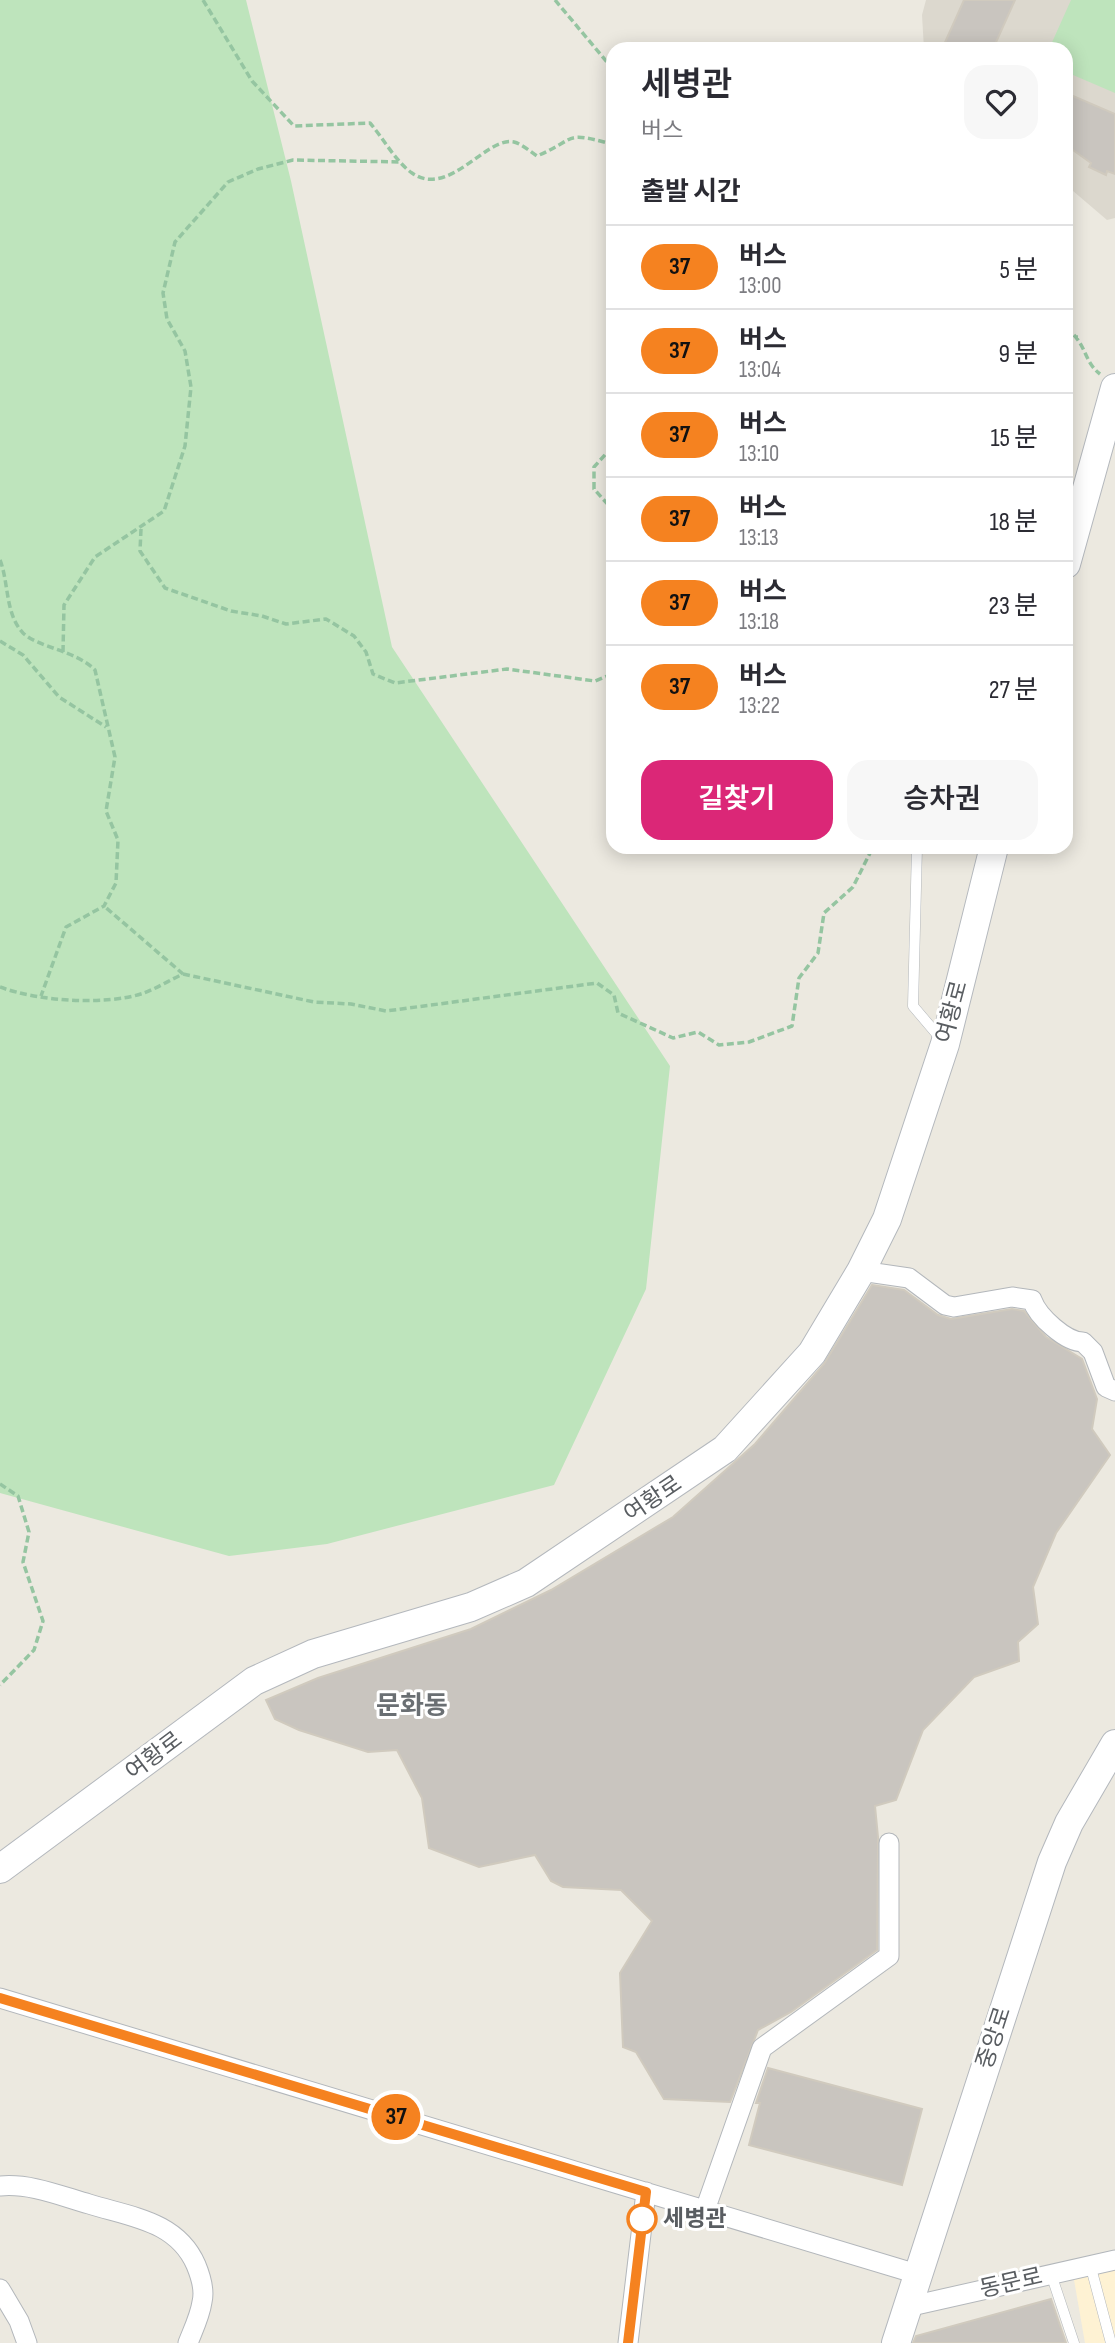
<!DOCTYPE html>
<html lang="ko">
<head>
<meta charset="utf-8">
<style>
	body { margin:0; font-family:"Sofia Sans Condensed","Noto Sans KR",sans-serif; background:#f7f7f7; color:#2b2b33; height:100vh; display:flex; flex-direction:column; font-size:26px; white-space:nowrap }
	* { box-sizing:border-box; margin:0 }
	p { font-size:23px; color:#7c7c81 }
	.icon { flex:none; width:38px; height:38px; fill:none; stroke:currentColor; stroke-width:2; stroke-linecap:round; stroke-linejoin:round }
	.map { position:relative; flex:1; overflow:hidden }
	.panel { position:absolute; left:606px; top:42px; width:467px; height:812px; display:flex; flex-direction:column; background:#fff; border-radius:21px; box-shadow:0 4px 18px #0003 }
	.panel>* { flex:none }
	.badge { padding:0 14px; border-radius:23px; font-size:24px; line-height:46px }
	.map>.badge { position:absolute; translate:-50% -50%; box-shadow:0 0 0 4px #fff }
	h2 { padding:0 35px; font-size:26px; line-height:63px }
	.round { display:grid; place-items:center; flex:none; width:74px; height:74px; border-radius:21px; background:#f7f7f7 }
	.overview { display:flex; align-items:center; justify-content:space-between; height:119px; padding:0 35px }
	h1 { font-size:33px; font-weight:600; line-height:52px }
	.cta { display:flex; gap:14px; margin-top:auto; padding:14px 35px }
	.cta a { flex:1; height:80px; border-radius:21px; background:#db2777; color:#fff; font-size:28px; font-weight:600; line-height:80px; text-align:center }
	.cta a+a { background:#f7f7f7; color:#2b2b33 }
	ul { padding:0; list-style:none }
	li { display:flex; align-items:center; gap:21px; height:84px; padding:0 35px; border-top:2px solid #e1e1e2 }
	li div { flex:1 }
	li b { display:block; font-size:26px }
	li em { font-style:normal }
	li .badge { min-width:77px; font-weight:700; text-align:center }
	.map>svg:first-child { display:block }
</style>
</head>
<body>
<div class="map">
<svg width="1115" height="2343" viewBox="0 0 1115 2343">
	<rect width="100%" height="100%" fill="#ece9e0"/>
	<path fill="#fef2d3" d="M1115 2267V2343H1085L1073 2274Z"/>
	<path fill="#dcd8ce" d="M926 0H1115V218L1107 220 1066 185V49H924L922 15Z"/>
	<path fill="#bee4bc" d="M0 0H246L291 181 392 647 670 1066 646 1289 554 1485 327 1544 229 1556 0 1493Z
		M1071 0H1115V93L1066 72V49H1049Z"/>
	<path fill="#c9c5bf" stroke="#d0cabe" stroke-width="2" d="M964 0H1015L993 49H942Z
		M1066 93 1115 114V174L1107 171 1106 175 1089 167 1091 163 1066 145Z
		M872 1285 904 1290 938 1315 951 1319 1012 1309 1024 1311 1046 1337 1082 1359 1097 1399 1092 1429 1110 1455 1056 1533 1033 1587 1038 1624 1018 1642 1019 1661 974 1677 923 1730 896 1800 875 1806 878 1837 877 1950 791 2012 758 2030 730 2102 664 2099 636 2052 623 2047 620 1973 652 1921 621 1890 563 1887 551 1881 535 1855 479 1867 429 1848 422 1798 397 1750 368 1752 299 1730 275 1719 266 1700 318 1678 471 1629 551 1590 673 1517 755 1444 824 1364Z
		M768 2068 922 2109 902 2185 749 2145 760 2103H756Z
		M1051 2299 1066 2343H913L916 2336Z"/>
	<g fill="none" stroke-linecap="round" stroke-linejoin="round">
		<g stroke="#b3b7bb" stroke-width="11">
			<path id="lane" d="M917 847 913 1006 941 1039
				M1090 2264 1111 2343
				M1051 2274 1074 2343"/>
		</g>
		<g stroke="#b3b7bb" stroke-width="21">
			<path id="street" d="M861 1271 909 1278 945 1305 954 1307 1012 1297 1032 1300C1038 1317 1066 1342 1083 1342L1093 1352 1106 1387 1115 1391
				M0 1998 917 2274
				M0 2186C30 2183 61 2196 89 2204 131 2217 177 2221 196 2265 201 2277 205 2290 202 2302 200 2316 193 2330 188 2343
				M705 2210 762 2048 889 1956V1843
				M0 2289 19 2321 27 2343
				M907 2307 1115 2260
				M628 2343 646 2192"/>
		</g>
		<g stroke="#b4b8bd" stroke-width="30">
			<path id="secondary" d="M1066 564 1115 388
				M0 1869 254 1681 313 1654 471 1607 526 1583 725 1449 812 1353 861 1271 887 1219 945 1044 994 847
				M896 2343 1052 1862 1069 1823 1115 1744"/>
		</g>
		<path stroke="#95c5a1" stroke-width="3.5" stroke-dasharray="7 3.5" stroke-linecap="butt" d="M203 0 252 81 294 126 370 123C383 138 396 162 412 173 449 199 486 136 514 142 522 144 531 152 537 156 579 138 562 131 612 144
			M555 0 612 68
			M1066 328C1087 343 1083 361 1100 374
			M1066 337H1078
			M612 447 594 467V489L612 509
			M141 529 140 551 165 588 231 611 262 616 286 624 326 619 354 636 366 652 373 674 395 683 507 669 595 681 612 674
			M0 560C9 583 5 614 23 633 37 647 77 651 95 670L115 757 106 811 118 840 116 883 104 906 66 927 41 996
			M0 641 23 655 59 697 106 727
			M63 652 64 605 95 557 164 511 185 446 191 387 185 351 167 319 163 293 175 242 228 182 258 169 293 160 402 162
			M183 974 314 1002 351 1004 386 1011 597 983 614 995 618 1013 673 1038 698 1032 719 1045 749 1042 792 1026 799 978 818 953 824 913 853 887 873 847
			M0 987C37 1001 106 1006 144 993 157 988 170 980 183 974L104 906
			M0 1484 18 1496 29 1532 23 1562 43 1621 34 1650 0 1685"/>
		<use href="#lane" stroke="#fff" stroke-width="10"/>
		<use href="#street" stroke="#fff" stroke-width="19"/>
		<use href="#secondary" stroke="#fff" stroke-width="28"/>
	</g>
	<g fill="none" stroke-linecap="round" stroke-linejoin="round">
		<g stroke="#fff" stroke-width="16">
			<path id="line" d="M0 1998 646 2192 628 2343"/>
		</g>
		<use href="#line" stroke="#f58220" stroke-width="10"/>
	</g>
	<circle fill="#fff" stroke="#f58220" stroke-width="3.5" cx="642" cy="2219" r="14"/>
	<g text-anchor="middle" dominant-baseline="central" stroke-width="6" stroke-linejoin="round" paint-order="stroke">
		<g font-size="23" fill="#595d61" stroke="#fff">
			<text transform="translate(952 1012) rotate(-75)">여황로</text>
			<text transform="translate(653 1499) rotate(-34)">여황로</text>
			<text transform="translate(154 1756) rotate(-37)">여황로</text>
			<text transform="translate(994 2038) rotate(-72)">중앙로</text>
			<text transform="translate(1011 2283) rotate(-13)">동문로</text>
		</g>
		<g font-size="23" font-weight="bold" fill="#595d61" stroke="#fff" text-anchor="start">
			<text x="663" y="2219">세병관</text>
		</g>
		<g font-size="26" font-weight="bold" fill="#6a6f73" stroke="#fff">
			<text x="412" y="1706">문화동</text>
		</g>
	</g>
</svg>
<b class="badge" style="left:396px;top:2117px;background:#f58220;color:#111">37</b>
<section class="panel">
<div class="overview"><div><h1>세병관</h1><p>버스</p></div><a class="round"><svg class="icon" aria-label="heart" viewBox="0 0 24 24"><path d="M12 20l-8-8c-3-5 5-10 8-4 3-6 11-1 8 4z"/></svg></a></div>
<h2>출발 시간</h2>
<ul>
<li><span class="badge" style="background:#f58220;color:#111">37</span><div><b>버스</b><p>13:00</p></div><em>5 분</em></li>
<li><span class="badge" style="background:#f58220;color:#111">37</span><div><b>버스</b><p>13:04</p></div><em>9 분</em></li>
<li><span class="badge" style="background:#f58220;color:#111">37</span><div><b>버스</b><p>13:10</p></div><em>15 분</em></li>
<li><span class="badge" style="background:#f58220;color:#111">37</span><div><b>버스</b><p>13:13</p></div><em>18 분</em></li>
<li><span class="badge" style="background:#f58220;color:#111">37</span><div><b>버스</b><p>13:18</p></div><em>23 분</em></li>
<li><span class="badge" style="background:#f58220;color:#111">37</span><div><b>버스</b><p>13:22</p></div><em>27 분</em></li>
</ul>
<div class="cta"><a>길찾기</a><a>승차권</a></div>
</section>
</div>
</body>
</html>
